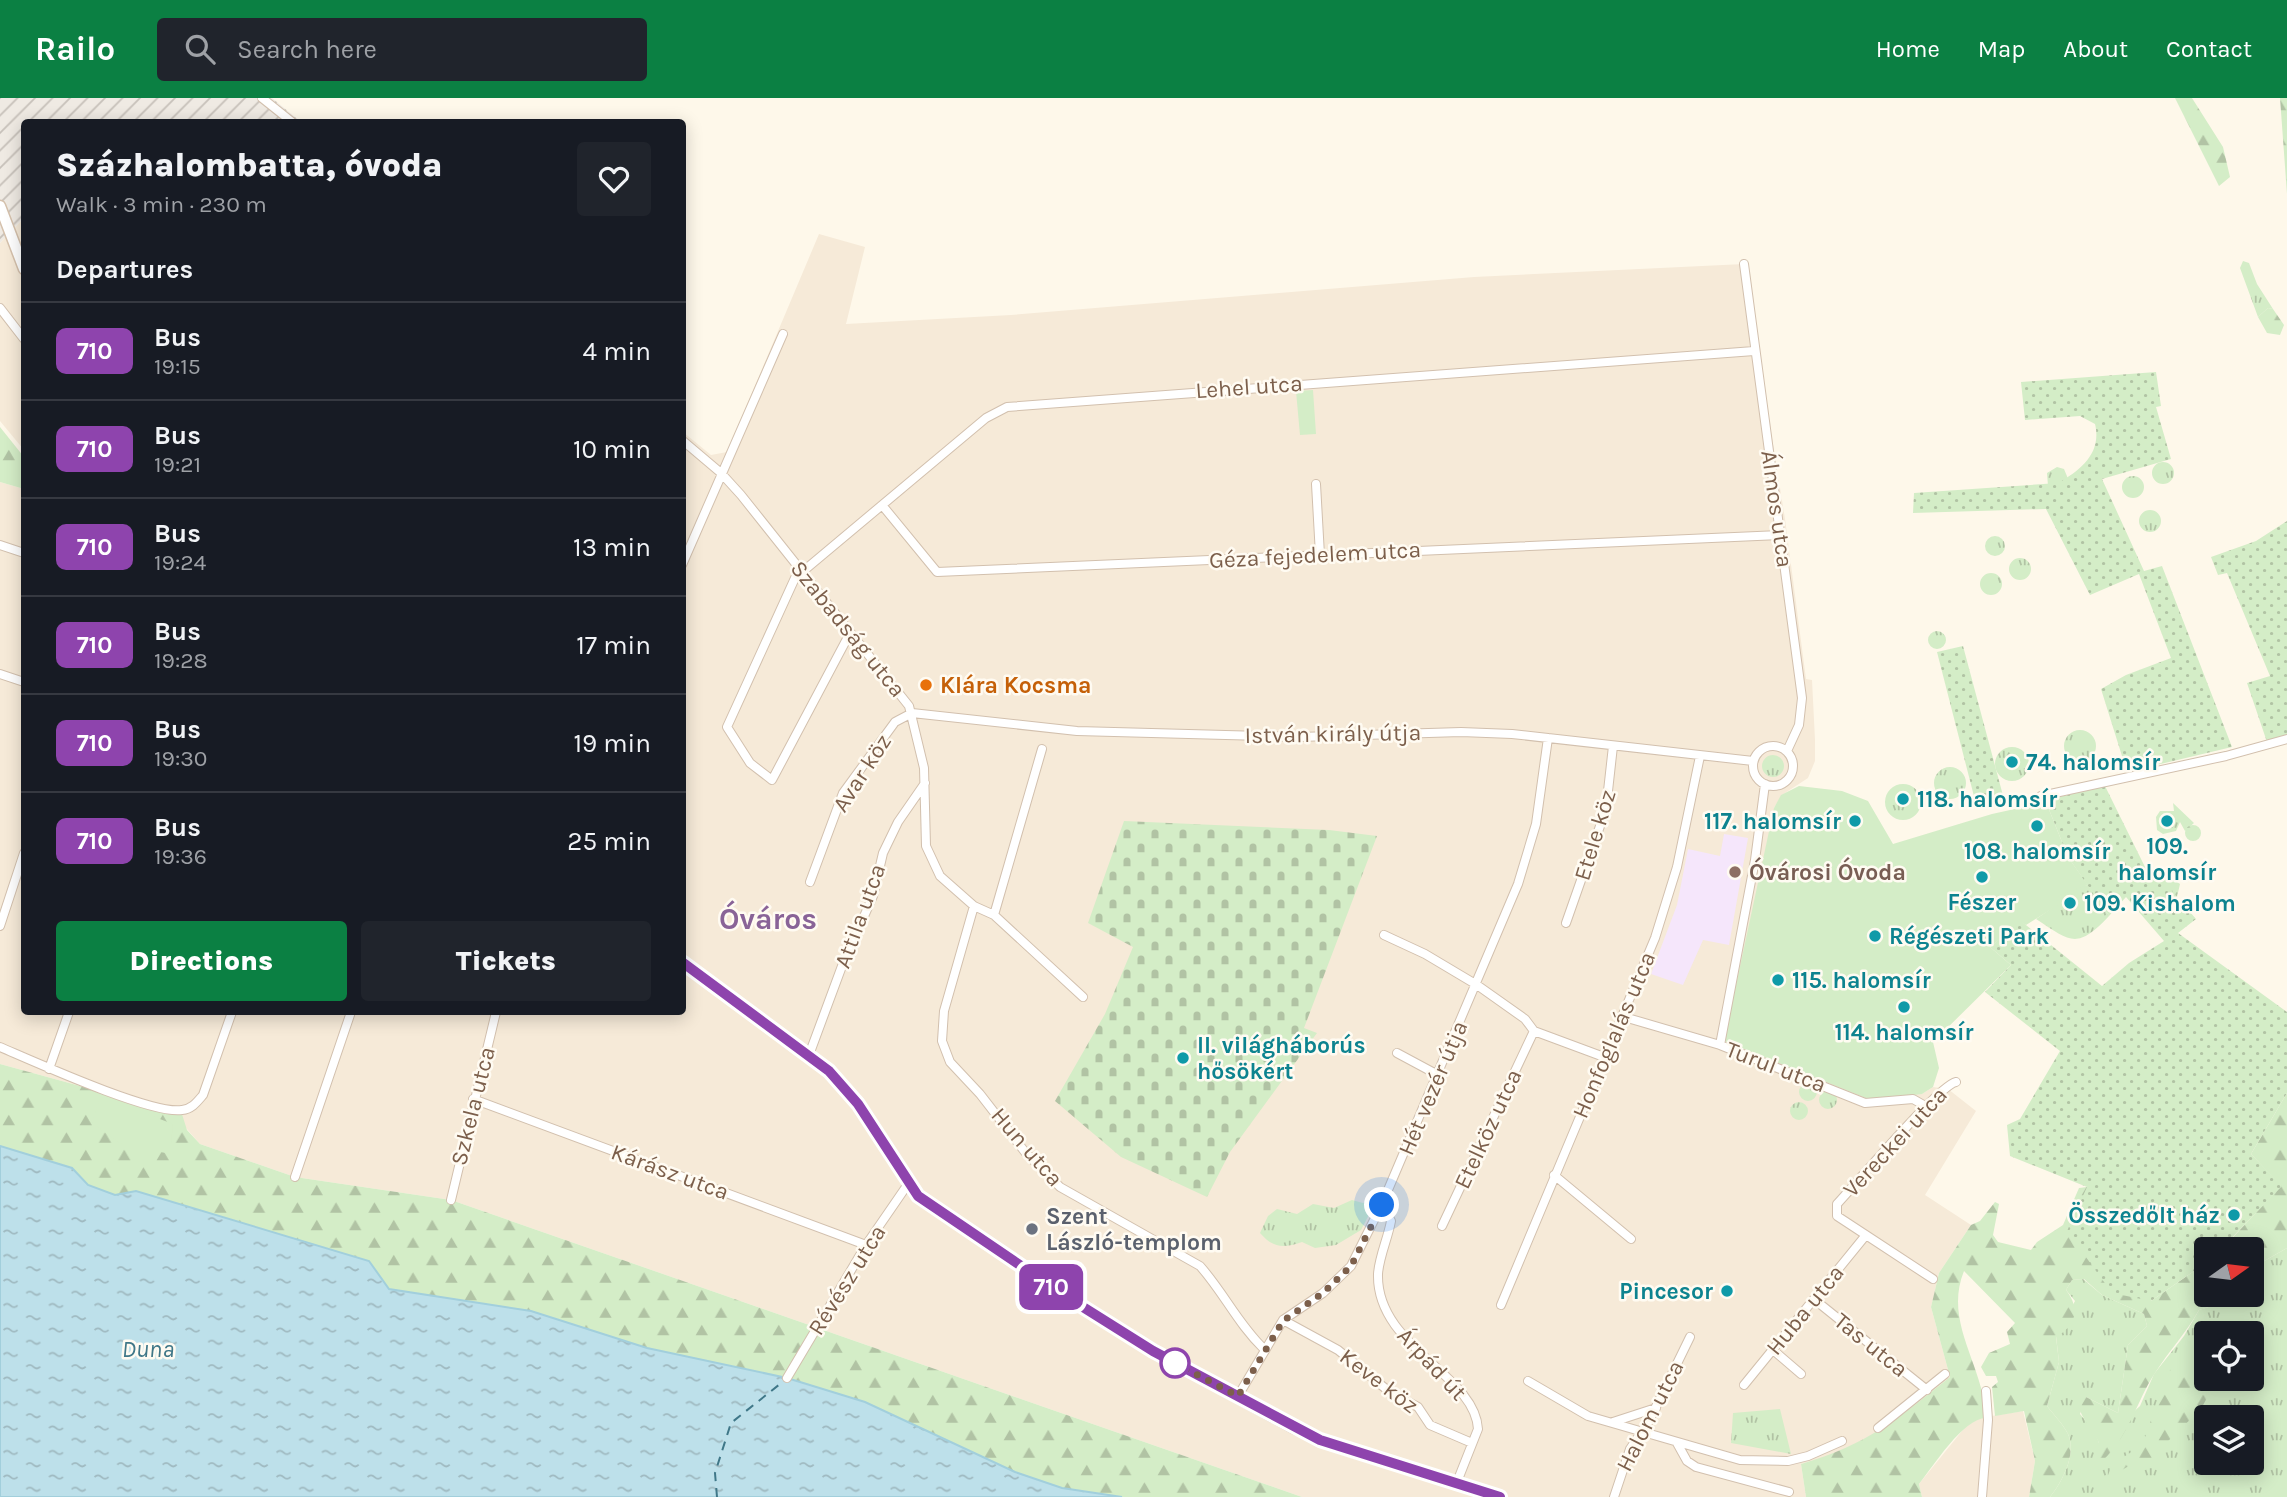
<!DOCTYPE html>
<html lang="en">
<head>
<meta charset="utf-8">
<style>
	body { margin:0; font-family:Karla,sans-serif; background:#20242c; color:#f1f3f6; height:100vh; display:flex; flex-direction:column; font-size:26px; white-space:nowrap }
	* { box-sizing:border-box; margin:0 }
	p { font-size:23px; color:#9ea1a6 }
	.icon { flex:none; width:38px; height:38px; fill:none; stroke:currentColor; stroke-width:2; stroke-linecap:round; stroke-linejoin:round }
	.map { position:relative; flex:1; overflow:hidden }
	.drawer { position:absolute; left:21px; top:21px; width:665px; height:896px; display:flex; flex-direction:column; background:#171b24; border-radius:7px; box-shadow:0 4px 18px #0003 }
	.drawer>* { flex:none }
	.badge { padding:0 14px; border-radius:10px; font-size:24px; line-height:46px }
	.needle { width:46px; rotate:76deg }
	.fabs { position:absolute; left:2194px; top:1139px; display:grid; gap:14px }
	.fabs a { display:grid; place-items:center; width:70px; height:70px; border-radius:7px; background:#171b24; box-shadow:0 4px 18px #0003; font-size:35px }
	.you { position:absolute; width:35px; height:35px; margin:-18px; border:5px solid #fff; border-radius:50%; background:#1a73e8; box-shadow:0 0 0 10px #1a73e833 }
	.map>.badge { position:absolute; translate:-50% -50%; box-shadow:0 0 0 4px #fff }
	h2 { padding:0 35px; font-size:26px; line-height:63px }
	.round { display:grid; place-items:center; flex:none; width:74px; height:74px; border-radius:7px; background:#20242c }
	.overview { display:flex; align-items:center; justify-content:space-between; height:119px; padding:0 35px }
	h1 { font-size:33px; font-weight:800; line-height:52px }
	.primary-button { display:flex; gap:14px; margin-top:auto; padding:14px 35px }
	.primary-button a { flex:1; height:80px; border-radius:7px; background:#0b8043; color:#fff; font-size:28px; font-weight:800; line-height:80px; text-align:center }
	.primary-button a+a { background:#20242c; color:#f1f3f6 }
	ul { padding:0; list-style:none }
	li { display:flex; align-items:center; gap:21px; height:98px; padding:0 35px; border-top:2px solid #363941 }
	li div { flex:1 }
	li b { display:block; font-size:26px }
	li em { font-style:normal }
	li .badge { min-width:77px; font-weight:700; text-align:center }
	header { display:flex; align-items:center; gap:42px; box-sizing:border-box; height:98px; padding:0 35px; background:#0b8043; color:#fff }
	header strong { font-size:33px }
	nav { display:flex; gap:38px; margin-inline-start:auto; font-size:24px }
	.search { width:490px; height:63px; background:#20242c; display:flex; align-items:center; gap:18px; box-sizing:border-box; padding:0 24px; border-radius:7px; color:#9ea1a6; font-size:26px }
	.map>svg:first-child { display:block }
</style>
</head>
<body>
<header>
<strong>Railo</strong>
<div class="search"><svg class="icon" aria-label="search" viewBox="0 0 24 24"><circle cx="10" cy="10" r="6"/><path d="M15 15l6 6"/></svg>Search here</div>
<nav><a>Home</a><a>Map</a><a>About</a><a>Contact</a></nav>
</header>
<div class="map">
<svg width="2287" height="1399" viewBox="0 0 2287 1399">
	<defs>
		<pattern id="industrial-furrows" width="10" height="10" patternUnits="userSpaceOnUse" patternTransform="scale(1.75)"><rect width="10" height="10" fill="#efeae3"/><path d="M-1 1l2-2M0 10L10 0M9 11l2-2" fill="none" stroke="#c7c1ba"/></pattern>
		<pattern id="grass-tufts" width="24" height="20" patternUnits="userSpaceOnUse" patternTransform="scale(1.75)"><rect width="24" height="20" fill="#d4edc7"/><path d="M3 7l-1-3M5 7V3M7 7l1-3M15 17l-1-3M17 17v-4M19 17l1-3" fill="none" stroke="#b1c3a4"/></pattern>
		<pattern id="forest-firs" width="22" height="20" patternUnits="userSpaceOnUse" patternTransform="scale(1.75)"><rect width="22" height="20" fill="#d4edc7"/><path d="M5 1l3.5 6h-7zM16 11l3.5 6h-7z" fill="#b1c3a4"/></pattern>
		<pattern id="cemetery-stones" width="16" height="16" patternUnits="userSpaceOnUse" patternTransform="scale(1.75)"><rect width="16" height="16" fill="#d4edc7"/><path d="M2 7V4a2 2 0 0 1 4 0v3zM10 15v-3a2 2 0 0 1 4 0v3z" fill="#b1c3a4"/></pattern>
		<pattern id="garden-dots" width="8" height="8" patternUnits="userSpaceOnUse" patternTransform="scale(1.75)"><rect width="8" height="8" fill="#d4edc7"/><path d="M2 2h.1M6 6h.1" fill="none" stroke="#b1c3a4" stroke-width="1.8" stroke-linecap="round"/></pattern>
		<pattern id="water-ripples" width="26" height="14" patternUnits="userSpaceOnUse" patternTransform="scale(1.75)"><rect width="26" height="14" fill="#bde0ea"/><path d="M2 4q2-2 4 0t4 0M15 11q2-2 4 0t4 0" fill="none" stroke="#9fb9c0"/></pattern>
	</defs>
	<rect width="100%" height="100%" fill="#fef8ea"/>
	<path fill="#f6ead8" d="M21 123 24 129V352L0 323V145Z
		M819 136 865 149 846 226 1011 217 1474 179 1744 166 1785 421 1806 581 1812 582 1815 642V663L1808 680 1782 697 1774 710 1922 996 1933 989 1948 991 1976 1013 1925 1097 1971 1127 1939 1175 1931 1209 1950 1279 1880 1334 1837 1356 1801 1366 1806 1399H1302L451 1102 295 1079 200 1046 171 1013 0 966V384L24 391V914H682L683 334 711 357 727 354Z
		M2023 1313 2035 1363 2029 1399H1922L1919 1386 1966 1328 1979 1320Z"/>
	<path fill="url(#industrial-furrows)" d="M0 0H272L301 24H24V129L21 123 0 145Z"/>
	<path fill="#f5e6fb" d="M1724 736 1748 740 1729 847 1703 842 1683 887 1651 876 1677 807 1688 751 1720 758Z"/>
	<path fill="url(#grass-tufts)" fill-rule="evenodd" d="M2243 163 2249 165 2257 186 2273 211 2268 210 2258 219 2240 170Z
		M2152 375a11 11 0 1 1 22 0a11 11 0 1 1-22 0Z
		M2057 369 2064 371 2069 383 2048 388 2047 375Z
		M2122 389a11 11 0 1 1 22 0a11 11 0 1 1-22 0Z
		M2139 423a11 11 0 1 1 22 0a11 11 0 1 1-22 0Z
		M1985 448a10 10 0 1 1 20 0a10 10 0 1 1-20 0Z
		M2009 471a11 11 0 1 1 22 0a11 11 0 1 1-22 0Z
		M1980 486a11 11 0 1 1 22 0a11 11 0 1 1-22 0Z
		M1928 542a9 9 0 1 1 18 0a9 9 0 1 1-18 0Z
		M2064 648a16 16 0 1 1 32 0a16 16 0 1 1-32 0Z
		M1995 666a17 17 0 1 1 34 0a17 17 0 1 1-34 0Z
		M1762 668a11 11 0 1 1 22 0a11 11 0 1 1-22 0Z
		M1934 685a16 16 0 1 1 32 0a16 16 0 1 1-32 0Z
		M1885 704a18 18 0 1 1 36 0a18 18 0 1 1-36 0Z
		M2173 705 2194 725 2185 733 2180 724 2176 733 2163 736 2157 732 2156 719 2160 713H2174Z
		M2168 778 2180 786 2177 799 2156 785Z
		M2088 787 2109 818C2077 852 2071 844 2036 821L2052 810V793Z
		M1799 994a9 9 0 1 1 18 0a9 9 0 1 1-18 0Z
		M1819 1002a9 9 0 1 1 18 0a9 9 0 1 1-18 0Z
		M1790 1013a9 9 0 1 1 18 0a9 9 0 1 1-18 0Z
		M1352 1102 1363 1105 1369 1102 1373 1109 1361 1132 1336 1147 1315 1150 1302 1144C1284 1150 1274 1151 1260 1135L1268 1118 1277 1111 1297 1116 1313 1106 1334 1110Z
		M2287 1150V1399H2050C2062 1384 2077 1356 2068 1336 2063 1326 2054 1317 2047 1308L2059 1264 2056 1238 2075 1203 2066 1192 2072 1182 2083 1181 2102 1197 2144 1216 2147 1228 2128 1247 2118 1315 2086 1299 2080 1316 2094 1332 2099 1345 2140 1308 2154 1276 2184 1238 2199 1212 2215 1207 2225 1197H2252V1170ZM2207 1236H2252V1281H2207ZM2207 1320H2252V1365H2207Z
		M1780 1311 1791 1356 1731 1345 1733 1315Z"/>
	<path fill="url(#forest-firs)" d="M2175 0H2192L2223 49 2230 79 2219 88Z
		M2280 0H2287V96Z
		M2268 210 2273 211 2284 227 2280 237 2267 235 2258 219Z
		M0 329 24 359V391L0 384Z
		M2185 735a8 8 0 1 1 16 0a8 8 0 1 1-16 0Z
		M0 966 171 1013H181L187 1032 200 1046 295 1079 451 1102 1302 1399H1122L1062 1390 1015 1374 865 1304 787 1280 647 1250 531 1213 389 1191 369 1163 136 1093 115 1097 88 1087 72 1070 0 1048Z
		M2287 995V1150L2252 1170V1152H2221L2281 1088 2251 1056Z
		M2087 1089 2151 1203 2207 1164V1197H2225L2215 1207 2199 1212C2186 1235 2169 1253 2155 1275 2136 1304 2129 1339 2102 1363L2095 1359 2099 1345C2093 1331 2081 1321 2078 1306L2080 1300 2086 1299 2118 1315 2128 1247 2147 1228 2144 1216 2102 1197 2084 1181 2072 1182 2066 1192C2080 1210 2077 1227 2056 1239L2059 1264 2047 1308C2054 1317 2063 1326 2068 1336 2077 1356 2062 1384 2050 1399H2029L2035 1363 2024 1313 1995 1318 1992 1289 1998 1284 1996 1278H1986L1981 1269 1989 1255 2010 1246 2007 1234 2015 1225 1964 1173C1943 1225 1984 1267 1986 1320 1963 1320 1933 1369 1919 1386L1922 1399H1806L1801 1366C1867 1347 1897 1321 1950 1279L1931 1209 1939 1175 1971 1127 1980 1123 1995 1104 1999 1106 1993 1137 1998 1144 2031 1152 2037 1144 2063 1127 2079 1090Z
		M2201 1247 2207 1250V1281H2217L2201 1311 2161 1350 2154 1362C2135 1366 2122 1366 2112 1385L2107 1381C2112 1360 2129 1359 2143 1345L2168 1274Z"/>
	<path fill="url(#cemetery-stones)" d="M1124 723 1329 732 1377 738 1304 930 1317 935 1230 1054 1207 1099 1121 1059 1055 1003 1105 916 1133 849 1088 825Z"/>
	<path fill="#d4edc7" d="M1313 292 1316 336 1300 337 1296 293Z
		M1799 688 1842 693 1868 703 1893 746 1992 716 2046 704 2068 759 2088 787 2056 798 2058 807 2026 827 2021 824 1990 849 2011 867 1933 944 1939 970 1933 989 1922 996 1871 1002 1724 943 1774 710 1781 697Z
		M103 990 144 1005V1015L173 1026 171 1045 166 1055 124 1048 92 1025Z"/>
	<path fill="url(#garden-dots)" d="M2156 274 2161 308 2156 309 2171 361 2102 381 2144 473 2162 468 2232 649 2127 674 2101 591 2126 577 2171 560 2139 476 2090 497 2046 411 1913 415 1914 395 2058 385C2081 372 2102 355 2095 326L2080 318 2025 322 2021 284Z
		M2287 423V638L2267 644 2247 585 2270 578 2227 475 2218 477 2211 459 2256 443Z
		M1963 548 2005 705 1977 710 1937 554Z
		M2105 688 2145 769 2154 772 2196 821 2178 835 2287 914V995L2251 1056 2282 1088 2221 1151 2207 1152V1164L2151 1203 2112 1195 2067 1133 2087 1089 2010 1058 2007 1027 2020 1021 2060 953 1985 894 2011 867 1990 849 2021 823 2102 888 2129 865 2164 843 2126 799 2109 818 2068 759 2046 704 2075 692Z"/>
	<path fill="url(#water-ripples)" stroke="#a2cfdc" stroke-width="2" d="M0 1048 72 1070 88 1087 115 1097 136 1093 369 1163 389 1191 531 1213 647 1250 787 1280 865 1304 1015 1374 1062 1390 1122 1399H0Z"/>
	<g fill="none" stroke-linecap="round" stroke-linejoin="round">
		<path stroke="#3f7788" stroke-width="2" stroke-dasharray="9 7" stroke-linecap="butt" d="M717 1399 715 1375 731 1325 785 1282"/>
		<g stroke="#d2c0ae" stroke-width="10">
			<path id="street" d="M262 0 292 24
				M1744 166 1802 600 1799 627 1787 653
				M0 210 24 241
				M682 342 721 375 741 397 909 608 924 670 926 748 940 778 974 808 994 817 1083 899
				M1316 386 1320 457
				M882 407 937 474 1780 437
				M0 447 24 455
				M682 467 783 236
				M850 535 772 682 750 665 727 629 795 480 986 320 1007 309 1754 253
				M0 576 24 584
				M1753 668a20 20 0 1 1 40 0a20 20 0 1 1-40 0Z
				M2041 698 2226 658 2287 641
				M810 784 843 695 895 624 912 615 1077 633 1299 639 1461 634 1512 636 1753 663
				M974 808 944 913 942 943 950 964 980 996 1025 1054 1060 1089 1200 1168C1224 1195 1238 1226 1264 1251
				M994 817 1042 651
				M1566 825 1606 711 1613 648
				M0 828 24 755
				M1384 837 1425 856 1477 887 1525 921 1534 933 1604 959
				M1624 919 1720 947 1865 1005 1913 1001 1927 1009
				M1720 947 1755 762 1765 686
				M0 949C33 963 152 1017 182 1012 192 1011 197 1004 203 997L232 914
				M1397 955 1438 977
				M809 957 842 868 873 798 883 755 898 724 925 685
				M49 971 69 914
				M473 1001 866 1147
				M1554 1077 1631 1141
				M295 1079 351 914
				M451 1102 496 914
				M1382 1106 1391 1123C1388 1140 1379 1159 1378 1176 1376 1249 1475 1276 1478 1331L1457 1384
				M1442 1128 1534 933
				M1933 1181 1837 1118V1106C1855 1087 1939 987 1956 984
				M1815 1202 1927 1292
				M1501 1207 1655 840 1677 769 1700 658
				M1283 1222 1338 1252 1391 1295 1418 1309 1430 1327 1472 1345
				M1773 1252 1801 1276
				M787 1280 866 1147 908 1086
				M1528 1283 1588 1318 1740 1362 1788 1363 1808 1358 1842 1343
				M1744 1287 1866 1137
				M1238 1298 1283 1222 1323 1195 1351 1168 1382 1106 1518 786 1536 726 1548 640
				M1613 1324 1656 1310
				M1878 1330 1945 1276
				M1677 1345 1687 1363 1696 1369 1789 1394
				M1614 1399 1630 1351 1649 1323 1690 1239
				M1982 1399 1988 1322 1986 1293"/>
		</g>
		<g stroke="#d5c1ac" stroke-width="13">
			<path id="secondary" d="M0 108 24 171
				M682 864 829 973 857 1006 918 1098 1067 1199 1153 1253 1294 1330 1345 1351 1500 1399"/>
		</g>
		<use href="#street" stroke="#fff" stroke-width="8"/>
		<use href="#secondary" stroke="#fff" stroke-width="10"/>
	</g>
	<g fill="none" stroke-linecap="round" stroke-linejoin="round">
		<g stroke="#fff" stroke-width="16">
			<path id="line" d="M682 864 829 973 858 1006 918 1098 1067 1199 1153 1253 1320 1342 1500 1399"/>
		</g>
		<use href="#line" stroke="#8e44ad" stroke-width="10"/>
		<path stroke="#7c5f4b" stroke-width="7" stroke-dasharray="0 12.6" d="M1175 1265 1238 1298 1283 1223 1323 1195 1351 1168 1382 1107"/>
	</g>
	<circle fill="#e8710a" stroke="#fffbf2" stroke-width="2.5" cx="926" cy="587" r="7"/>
	<g fill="#0f9aa8" stroke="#fffbf2" stroke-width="2.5">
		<circle cx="2012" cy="664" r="7"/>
		<circle cx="1903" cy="701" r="7"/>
		<circle cx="1855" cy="723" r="7"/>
		<circle cx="2167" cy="723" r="7"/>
		<circle cx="2037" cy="728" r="7"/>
		<circle cx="1982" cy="779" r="7"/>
		<circle cx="2070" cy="805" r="7"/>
		<circle cx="1875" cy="838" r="7"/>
		<circle cx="1778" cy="882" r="7"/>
		<circle cx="1904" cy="909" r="7"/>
		<circle cx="1183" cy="960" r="7"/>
		<circle cx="2234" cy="1117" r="7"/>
		<circle cx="1727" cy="1193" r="7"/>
	</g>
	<circle fill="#8d6e63" stroke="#fffbf2" stroke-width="2.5" cx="1735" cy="774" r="7"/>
	<circle fill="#6b7280" stroke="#fffbf2" stroke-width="2.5" cx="1032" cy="1131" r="7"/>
	<circle fill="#fff" stroke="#8e44ad" stroke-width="3.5" cx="1175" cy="1265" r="14"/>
	<g text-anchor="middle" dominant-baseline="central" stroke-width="5" stroke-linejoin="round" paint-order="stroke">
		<g font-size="23" fill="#7c5f4b" stroke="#fffbf2">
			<text transform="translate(1249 289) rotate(-4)">Lehel utca</text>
			<text transform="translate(1777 411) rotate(82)">Álmos utca</text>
			<text transform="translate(1315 457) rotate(-3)">Géza fejedelem utca</text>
			<text transform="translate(848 531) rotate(51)">Szabadság utca</text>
			<text transform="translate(1333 636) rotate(-1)">István király útja</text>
			<text transform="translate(862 675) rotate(-57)">Avar köz</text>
			<text transform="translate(1595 737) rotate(-73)">Etele köz</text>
			<text transform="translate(860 818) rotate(-70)">Attila utca</text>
			<text transform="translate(1614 937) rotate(-67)">Honfoglalás utca</text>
			<text transform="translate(1776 969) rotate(21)">Turul utca</text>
			<text transform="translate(1433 990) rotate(-67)">Hét vezér útja</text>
			<text transform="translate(473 1008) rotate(-76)">Szkela utca</text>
			<text transform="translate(1488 1031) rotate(-65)">Etelköz utca</text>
			<text transform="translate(1895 1044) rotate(-47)">Vereckei utca</text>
			<text transform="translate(1027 1049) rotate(49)">Hun utca</text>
			<text transform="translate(670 1074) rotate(20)">Kárász utca</text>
			<text transform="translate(847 1182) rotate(-58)">Révész utca</text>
			<text transform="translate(1805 1212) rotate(-51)">Huba utca</text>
			<text transform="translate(1871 1247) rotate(39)">Tas utca</text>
			<text transform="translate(1432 1266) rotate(47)">Árpád út</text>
			<text transform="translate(1379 1283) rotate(37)">Keve köz</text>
			<text transform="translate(1650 1318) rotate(-63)">Halom utca</text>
		</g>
		<g font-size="23" font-weight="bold" fill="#c56008" stroke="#fffbf2" text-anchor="start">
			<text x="940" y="587">Klára Kocsma</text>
		</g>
		<g font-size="23" font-weight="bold" fill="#0d838f" stroke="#fffbf2" text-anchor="start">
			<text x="2026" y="664">74. halomsír</text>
			<text x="1917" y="701">118. halomsír</text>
			<text x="1841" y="723" text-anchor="end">117. halomsír</text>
			<text x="2167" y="748" text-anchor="middle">109.<tspan x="2167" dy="26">halomsír</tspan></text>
			<text x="2037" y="753" text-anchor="middle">108. halomsír</text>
			<text x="1982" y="804" text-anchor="middle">Fészer</text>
			<text x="2084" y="805">109. Kishalom</text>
			<text x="1889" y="838">Régészeti Park</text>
			<text x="1792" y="882">115. halomsír</text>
			<text x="1904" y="934" text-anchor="middle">114. halomsír</text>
			<text x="1197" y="947">II. világháborús<tspan x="1197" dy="26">hősökért</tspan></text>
			<text x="2220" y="1117" text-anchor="end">Összedőlt ház</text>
			<text x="1713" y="1193" text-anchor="end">Pincesor</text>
		</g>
		<g font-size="23" font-weight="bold" fill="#785e54" stroke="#fffbf2" text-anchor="start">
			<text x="1749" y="774">Óvárosi Óvoda</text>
		</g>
		<g font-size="23" font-weight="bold" fill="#5b616d" stroke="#fffbf2" text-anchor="start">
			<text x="1046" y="1118">Szent<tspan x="1046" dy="26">László-templom</tspan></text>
		</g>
		<g font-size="24" font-style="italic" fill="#3f7788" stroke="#fffbf2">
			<text x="148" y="1251">Duna</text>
		</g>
		<g font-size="30" font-weight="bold" fill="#896397" stroke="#fffbf2">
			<text x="768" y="821">Óváros</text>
		</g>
	</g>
</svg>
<div class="fabs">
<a><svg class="needle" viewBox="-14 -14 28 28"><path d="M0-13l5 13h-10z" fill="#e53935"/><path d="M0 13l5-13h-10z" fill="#9ea1a6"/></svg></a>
<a><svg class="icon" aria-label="locate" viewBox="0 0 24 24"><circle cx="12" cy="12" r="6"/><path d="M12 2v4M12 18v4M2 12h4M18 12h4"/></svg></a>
<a><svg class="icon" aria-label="layers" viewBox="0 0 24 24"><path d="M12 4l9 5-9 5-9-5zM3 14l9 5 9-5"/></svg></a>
</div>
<div class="you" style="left:1382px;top:1107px"></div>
<b class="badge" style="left:1051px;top:1189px;background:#8e44ad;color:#fff">710</b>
<section class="drawer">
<div class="overview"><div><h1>Százhalombatta, óvoda</h1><p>Walk · 3 min · 230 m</p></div><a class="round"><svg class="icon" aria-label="heart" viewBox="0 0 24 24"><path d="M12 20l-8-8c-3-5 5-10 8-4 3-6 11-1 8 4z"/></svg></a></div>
<h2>Departures</h2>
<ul>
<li><span class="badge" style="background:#8e44ad;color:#fff">710</span><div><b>Bus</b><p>19:15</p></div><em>4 min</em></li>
<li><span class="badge" style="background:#8e44ad;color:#fff">710</span><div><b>Bus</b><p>19:21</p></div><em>10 min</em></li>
<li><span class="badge" style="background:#8e44ad;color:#fff">710</span><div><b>Bus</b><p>19:24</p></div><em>13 min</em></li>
<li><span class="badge" style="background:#8e44ad;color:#fff">710</span><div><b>Bus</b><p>19:28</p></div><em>17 min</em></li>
<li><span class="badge" style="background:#8e44ad;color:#fff">710</span><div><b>Bus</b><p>19:30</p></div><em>19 min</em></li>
<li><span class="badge" style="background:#8e44ad;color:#fff">710</span><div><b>Bus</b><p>19:36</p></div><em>25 min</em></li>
</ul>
<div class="primary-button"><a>Directions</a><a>Tickets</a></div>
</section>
</div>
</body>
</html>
